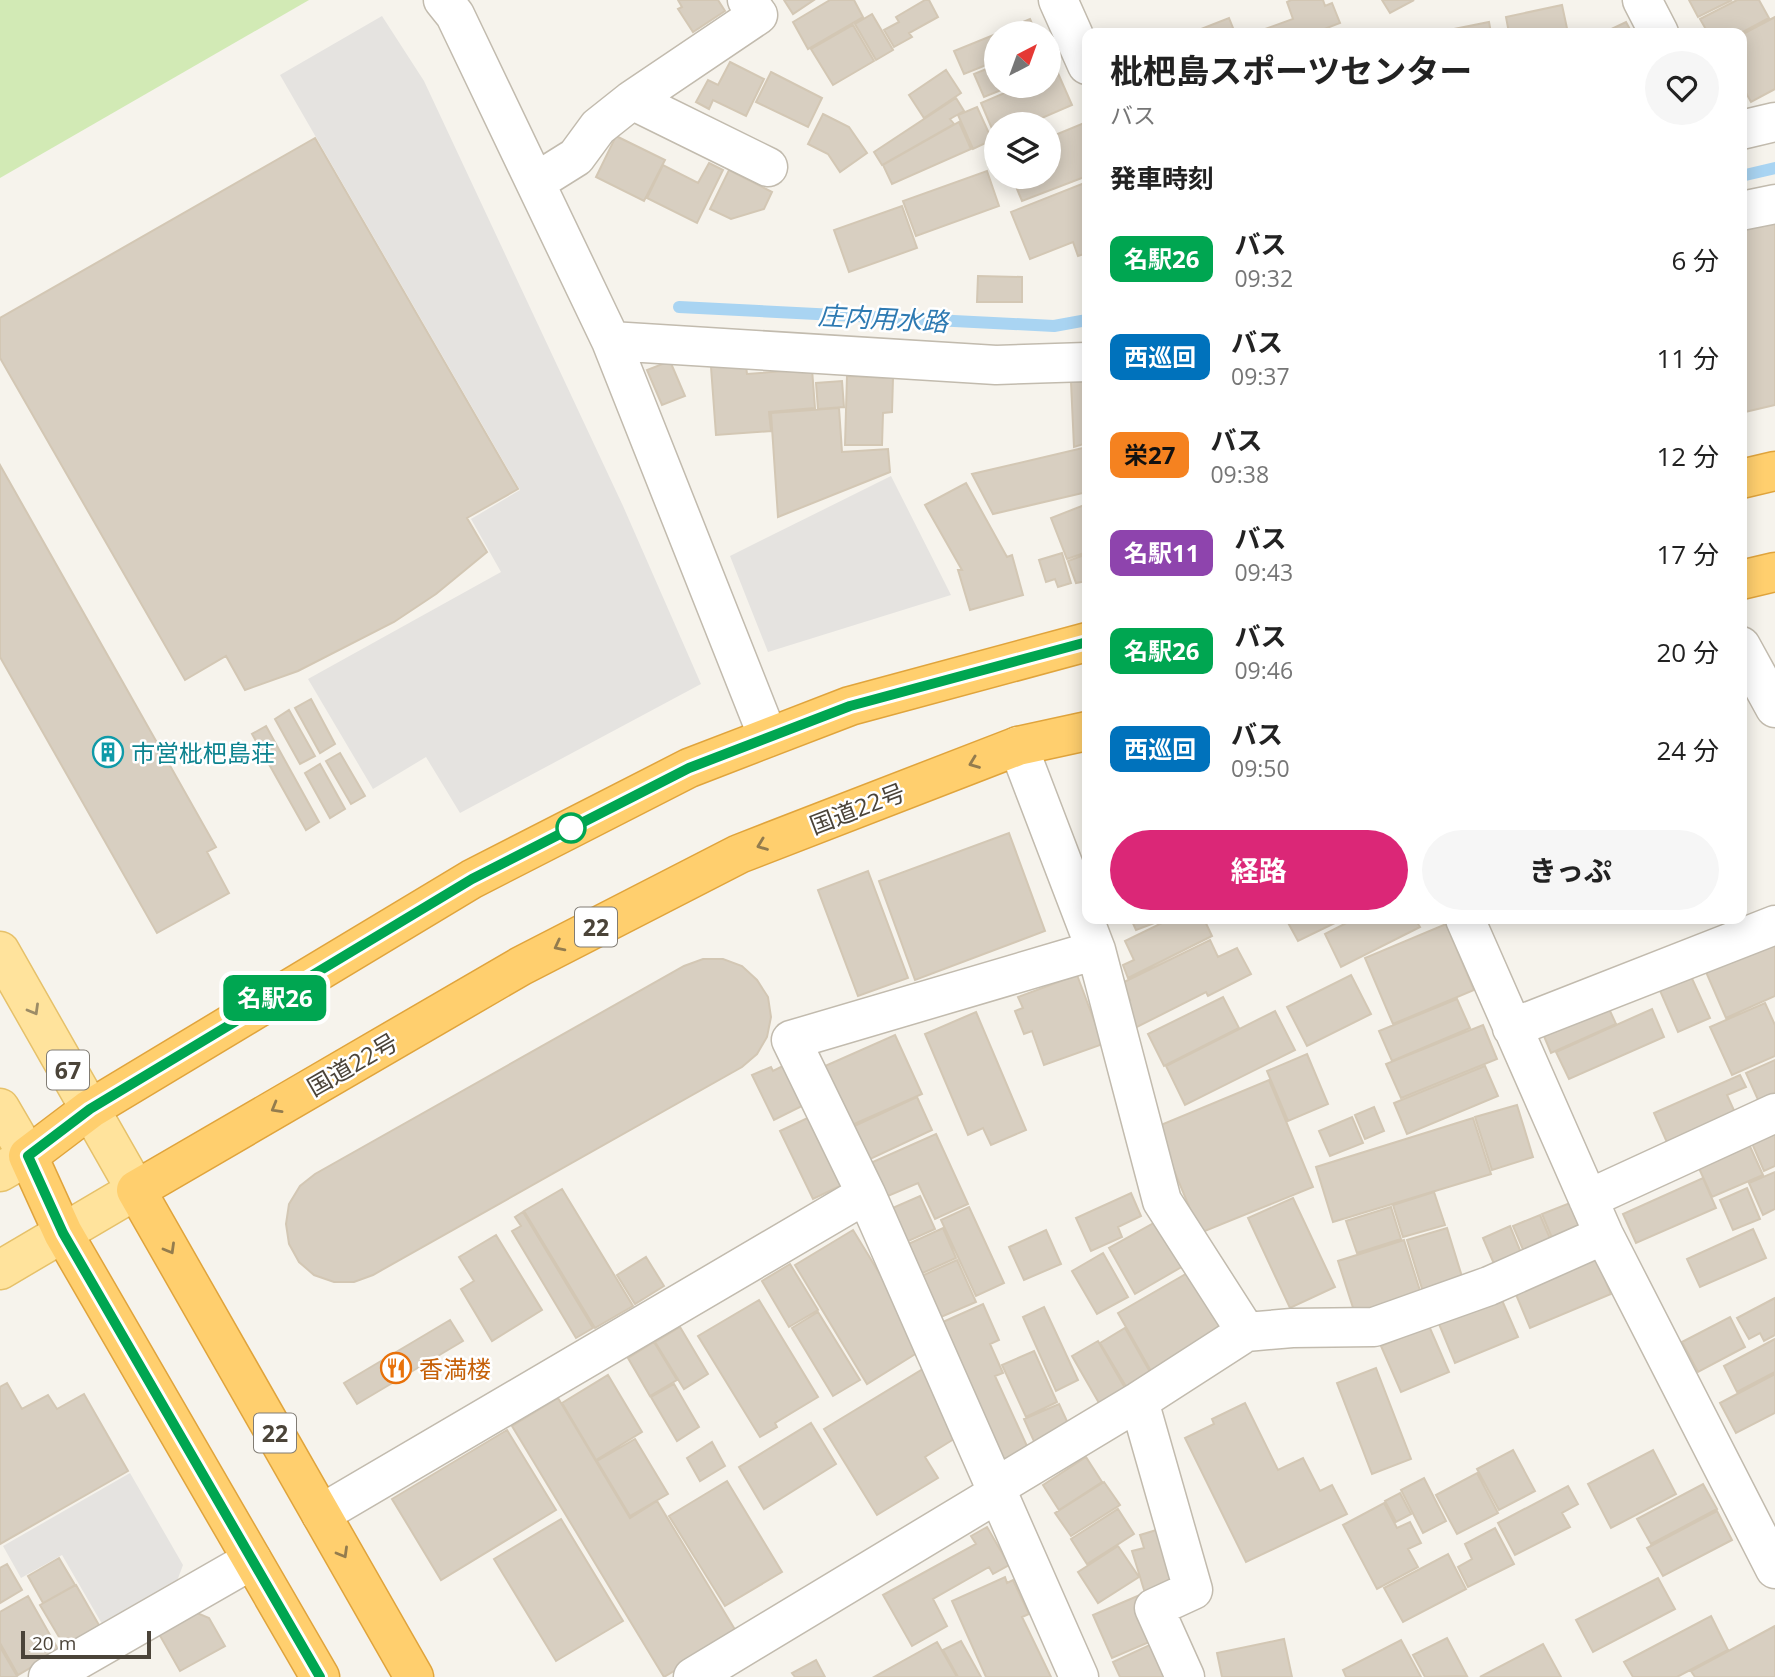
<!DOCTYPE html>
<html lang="ja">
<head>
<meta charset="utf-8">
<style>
	body { margin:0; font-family:"Open Sans","Noto Sans JP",sans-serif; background:#f6f6f6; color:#222; height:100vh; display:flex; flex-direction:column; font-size:26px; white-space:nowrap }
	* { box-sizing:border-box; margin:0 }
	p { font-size:23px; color:#767676 }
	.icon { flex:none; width:38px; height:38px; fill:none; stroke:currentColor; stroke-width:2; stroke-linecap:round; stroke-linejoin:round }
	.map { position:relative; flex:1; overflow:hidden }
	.drawer { position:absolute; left:1082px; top:28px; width:665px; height:896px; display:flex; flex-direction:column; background:#fff; border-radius:14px; box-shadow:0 4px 18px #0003 }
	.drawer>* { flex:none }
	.badge { padding:0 14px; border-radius:10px; font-size:24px; line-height:46px }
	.needle { width:46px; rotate:41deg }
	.buttons { position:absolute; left:984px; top:21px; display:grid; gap:14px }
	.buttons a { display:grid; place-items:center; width:77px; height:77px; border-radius:50%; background:#fff; box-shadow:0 4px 18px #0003; font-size:35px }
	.scale { position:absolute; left:21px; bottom:18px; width:130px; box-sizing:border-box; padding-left:7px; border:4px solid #4b4439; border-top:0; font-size:19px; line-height:24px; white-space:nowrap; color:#4b4439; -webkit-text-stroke:5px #fff; paint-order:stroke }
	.map>.badge { position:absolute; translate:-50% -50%; box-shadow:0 0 0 4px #fff }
	h2 { padding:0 28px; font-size:26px; line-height:63px }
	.round { display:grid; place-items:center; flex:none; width:74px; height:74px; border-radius:37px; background:#f6f6f6 }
	.overview { display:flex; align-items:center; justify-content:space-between; height:119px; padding:0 28px }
	h1 { font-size:33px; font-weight:700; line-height:52px }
	.action { display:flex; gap:14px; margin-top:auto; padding:14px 28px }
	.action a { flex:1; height:80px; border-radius:42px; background:#db2777; color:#fff; font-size:28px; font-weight:700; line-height:80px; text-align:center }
	.action a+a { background:#f6f6f6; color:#222 }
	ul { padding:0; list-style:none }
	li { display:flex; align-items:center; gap:21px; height:98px; padding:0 28px }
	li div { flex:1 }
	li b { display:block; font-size:26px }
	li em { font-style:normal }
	li .badge { min-width:77px; font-weight:700; text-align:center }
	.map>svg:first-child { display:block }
</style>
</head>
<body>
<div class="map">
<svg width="1775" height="1677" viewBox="0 0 1775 1677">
	<rect width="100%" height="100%" fill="#f6f3ec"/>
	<path fill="#d2eab5" d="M0 0H309L0 178Z"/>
	<path fill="#e5e3e0" d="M382 16 424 81 623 506 701 684 460 813 426 757 373 789 308 679 501 572 471 519 520 490 280 75Z
		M891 476 951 595 768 652 730 556Z
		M130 1473 183 1565 174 1589 105 1629 62 1555 21 1578 3 1546Z"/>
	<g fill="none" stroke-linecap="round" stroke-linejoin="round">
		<path stroke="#a9d4f2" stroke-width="12" d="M1741 176 1775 168
			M679 307 1054 326 1087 320"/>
	</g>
	<path fill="#d8cfc1" stroke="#d3c7b4" stroke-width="2" d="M678 0H718L725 11 693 32 678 9 682 7Z
		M784 0H814L793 14Z
		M830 0H854L863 17 808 49 793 22Z
		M925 0H929L938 17 909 33 912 37 894 47 884 30 899 22 896 17Z
		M1291 0H1323L1325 6 1332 3 1340 23 1314 33H1254L1293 19 1287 2Z
		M1382 0H1414L1390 13Z
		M1689 0H1732L1698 17Z
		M1737 0H1759L1769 18 1741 33H1708L1700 19Z
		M1562 5 1568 33H1509L1506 17Z
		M872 14 893 50 876 60 855 24Z
		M1775 17V89L1751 102 1741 84V35Z
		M1229 18 1235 33H1191Z
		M1030 19 1036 33H996Z
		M1489 22 1491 33H1434Z
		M1626 22 1632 33H1603Z
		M853 25 874 61 833 85 811 49Z
		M996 34V61L964 74 954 51Z
		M730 62 764 79 746 116 713 100 709 109 696 102 708 80 718 85Z
		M996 65V86H1011L984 97 974 74Z
		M946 70 961 93 924 118 909 95Z
		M1057 71 1072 105 1028 124H996V138L981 103 1021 86H1048V75Z
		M771 72 822 98 808 127 756 102Z
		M956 98 964 111 950 119 954 124 882 165 874 152Z
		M977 107 992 140 973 149 958 115Z
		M823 114 849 127 867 153 840 172 828 154 808 144Z
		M959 122 971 149 892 184 883 165Z
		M1084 123 1087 131V176L1022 201 1012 177H1048V138Z
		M616 136 665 160 644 201 596 177Z
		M315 138 518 489 467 518 487 552 436 594 394 622 298 671 245 690 226 656 185 680 0 358V318Z
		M709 163 723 170 697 223 647 198 663 165 698 183Z
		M729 170 772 192 764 209 731 219 710 209Z
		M987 171 999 206 916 236 903 201Z
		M1087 182V253L1078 256 1073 242 1030 259 1011 212Z
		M902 206 917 248 849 272 834 230Z
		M1775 221V405L1745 412 1741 396V229Z
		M978 276 1022 277V302H977Z
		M670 361 685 396 662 405 647 370Z
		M746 365 747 374 812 369 815 408 769 412 771 431 716 435 711 367Z
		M847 376 893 378 892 412 883 413 882 445H845Z
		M842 381 844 407 818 409 816 383Z
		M1071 382H1087V443L1074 447Z
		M839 408 842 452 888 449 890 472 778 517 771 413Z
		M1087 447V492L993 514 972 474Z
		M0 465 216 847 207 852 229 893 157 933 0 657Z
		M966 483 1007 557 1012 555 1023 595 970 610 958 570H962L925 505Z
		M1087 504V552L1067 559 1051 518Z
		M1062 553 1071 583 1058 587 1055 579 1046 582 1039 560Z
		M1087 554V581L1076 583 1068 561Z
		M311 699 335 744 320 753 295 708Z
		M289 710 315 756 300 764 275 719Z
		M266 726 319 822 306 830 252 734Z
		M340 753 365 796 351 804 326 761Z
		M320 764 345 809 330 818 305 773Z
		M1009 833 1045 931 915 980 879 881Z
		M868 871 908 978 858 996 818 890Z
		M1131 919H1165L1136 930Z
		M1170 919H1204L1212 936 1128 978 1123 965 1134 960 1125 941Z
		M1286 919H1338L1339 921 1298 941Z
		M1354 919H1415L1420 927 1341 967 1325 934Z
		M1446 924 1474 990 1393 1024 1365 958Z
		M1210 940 1218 957 1237 948 1251 974 1208 996 1206 992 1135 1028 1123 1003 1130 1000 1122 983Z
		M1775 942V996L1726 1018 1706 972Z
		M703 959H723L742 966 757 980 768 997 771 1017 767 1037 757 1054 742 1067 373 1275 354 1282H334L314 1275 299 1262 289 1244 286 1224 289 1204 300 1186 315 1174 684 966Z
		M1689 972 1710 1018 1678 1032 1658 986Z
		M1077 975 1103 1044 1044 1065 1032 1031 1024 1034 1015 1011 1023 1008 1018 997Z
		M1351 975 1371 1014 1307 1046 1287 1007Z
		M1223 997 1239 1028 1164 1066 1148 1034Z
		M1457 999 1470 1028 1392 1061 1379 1031Z
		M1605 1000 1616 1024 1551 1053 1541 1029Z
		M1765 1003 1775 1025V1056L1732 1075 1710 1027Z
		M1652 1009 1664 1037 1569 1079 1556 1052Z
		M1275 1011 1295 1050 1185 1105 1166 1066Z
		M976 1012 1026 1130 991 1145 983 1128 968 1135 925 1034Z
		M1483 1025 1497 1059 1401 1098 1386 1064Z
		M895 1035 922 1094 843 1129 816 1070Z
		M1307 1054 1328 1104 1288 1121 1267 1071Z
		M1775 1060V1095L1759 1102 1746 1073Z
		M791 1062 806 1104 774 1120 752 1075 771 1067 773 1071Z
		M1485 1066 1498 1096 1407 1134 1394 1103Z
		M1740 1075 1746 1087 1727 1095 1737 1117 1669 1147 1654 1113Z
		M1269 1080 1313 1187 1200 1233 1156 1127Z
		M917 1097 932 1130 866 1161 850 1128Z
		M1517 1105 1533 1157 1492 1170 1475 1117Z
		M1374 1107 1384 1131 1365 1139 1355 1115Z
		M818 1113 844 1167 840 1186 813 1199 780 1131Z
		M1352 1117 1363 1143 1330 1156 1319 1131Z
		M1473 1118 1491 1174 1333 1222 1316 1167Z
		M1775 1131V1166L1764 1171 1751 1141Z
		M936 1134 968 1204 935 1219 918 1183 881 1199 866 1165Z
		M1748 1142 1763 1175 1712 1197 1697 1164Z
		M1775 1172V1209L1763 1215 1749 1183Z
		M1703 1178 1716 1208 1636 1243 1623 1214Z
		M1747 1188 1760 1219 1733 1230 1720 1200Z
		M562 1189 633 1306 595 1328 524 1211Z
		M1434 1192 1445 1225 1403 1237 1393 1205Z
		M1131 1193 1141 1216 1118 1227 1122 1237 1091 1251 1076 1218Z
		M920 1196 935 1229 904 1243 888 1210Z
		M1293 1198 1335 1287 1290 1308 1248 1218Z
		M1570 1203 1581 1229 1555 1245 1542 1214Z
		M969 1207 1004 1283 976 1296 941 1220Z
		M1391 1207 1401 1239 1357 1253 1346 1221Z
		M523 1212 593 1328 576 1338 512 1231 521 1226 515 1217Z
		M1540 1215 1554 1248 1527 1259 1513 1226Z
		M1159 1220 1185 1265 1135 1294 1109 1248Z
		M1510 1226 1524 1260 1497 1271 1483 1238Z
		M943 1228 956 1258 916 1276 904 1246Z
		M1447 1228 1464 1283 1424 1295 1407 1240Z
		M1753 1229 1766 1258 1700 1287 1687 1259Z
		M853 1230 925 1348 867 1384 795 1265Z
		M1046 1230 1061 1264 1024 1280 1009 1247Z
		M496 1235 542 1310 492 1341 461 1289 474 1281 459 1257Z
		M1404 1240 1422 1297 1356 1317 1338 1261Z
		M1593 1252 1611 1294 1530 1328 1512 1285Z
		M1103 1253 1128 1297 1097 1314 1072 1271Z
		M646 1257 664 1286 635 1304 617 1275Z
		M957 1260 976 1302 934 1320 915 1279Z
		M790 1264 818 1310 789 1327 762 1281Z
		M1191 1271 1225 1329 1151 1371 1118 1313Z
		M1501 1298 1518 1337 1455 1363 1439 1324Z
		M1775 1298V1335L1764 1341 1760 1333 1749 1339 1737 1318Z
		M759 1300 818 1397 775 1423 777 1427 760 1437 698 1336Z
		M983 1304 999 1340 990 1344 1003 1373 995 1376 1032 1457 1016 1464 997 1459 936 1325Z
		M1044 1307 1078 1380 1056 1391 1023 1317Z
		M818 1312 860 1380 833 1396 792 1328Z
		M1730 1317 1745 1347 1698 1372 1682 1342Z
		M450 1320 463 1341 357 1404 344 1383Z
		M1429 1326 1449 1372 1401 1392 1381 1346Z
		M680 1327 708 1374 684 1389 655 1342Z
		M1125 1328 1154 1379 1130 1393 1100 1343Z
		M1775 1339V1372L1737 1392 1724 1366Z
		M1098 1341 1129 1395 1103 1410 1072 1356Z
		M654 1342 677 1380 650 1396 628 1358Z
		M1034 1351 1057 1402 1026 1417 1002 1365Z
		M1376 1368 1411 1459 1372 1474 1337 1383Z
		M923 1369 962 1434 925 1457 938 1478 877 1515 824 1429Z
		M1775 1374V1413L1736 1433 1720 1403Z
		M608 1375 642 1432 596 1460 562 1403Z
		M7 1383 22 1409 48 1395 57 1409 84 1394 128 1471 0 1544V1387Z
		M674 1384 699 1427 677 1441 651 1397Z
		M558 1398 630 1518 657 1501 737 1633 664 1677 512 1426Z
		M1245 1403 1278 1470 1303 1458 1320 1491 1332 1485 1347 1514 1246 1562 1185 1438 1214 1424 1212 1419Z
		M1059 1404 1072 1432 1037 1448 1024 1419Z
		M811 1423 836 1464 764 1509 739 1467Z
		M507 1430 556 1510 441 1580 392 1499Z
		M635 1439 668 1494 630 1516 597 1461Z
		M712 1442 725 1466 700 1481 687 1458Z
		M1513 1450 1535 1491 1499 1510 1477 1469Z
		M1653 1450 1676 1494 1611 1528 1588 1484Z
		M1086 1457 1102 1482 1059 1510 1043 1485Z
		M1477 1473 1498 1513 1457 1534 1436 1495Z
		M1424 1478 1446 1521 1423 1533 1401 1490Z
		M727 1481 782 1572 725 1606 669 1516Z
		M1104 1482 1120 1505 1071 1536 1055 1513Z
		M1703 1484 1717 1509 1651 1544 1637 1519Z
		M1568 1486 1578 1504 1562 1513 1570 1527 1515 1555 1498 1523Z
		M1400 1493 1411 1514 1396 1522 1385 1501Z
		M1384 1503 1397 1528 1410 1522 1421 1543 1408 1549 1418 1567 1377 1589 1343 1525Z
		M1118 1509 1134 1534 1087 1564 1071 1539Z
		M1717 1511 1732 1540 1663 1576 1647 1548Z
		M561 1519 623 1621 556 1661 494 1559Z
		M987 1527 1009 1565 993 1574 989 1567 933 1599 947 1626 912 1646 883 1595 976 1544 971 1536Z
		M1163 1528 1180 1583 1145 1593 1132 1551 1144 1548 1140 1535Z
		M1495 1528 1514 1564 1468 1587 1458 1567 1472 1559 1465 1544Z
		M1118 1546 1139 1577 1098 1603 1078 1572Z
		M1448 1554 1466 1589 1403 1622 1384 1588Z
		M59 1558 75 1585 43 1603 28 1576Z
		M7 1564 22 1590 0 1603V1568Z
		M1005 1577 1007 1583 1013 1580 1029 1614 1022 1617 1051 1677H986L952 1601Z
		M1658 1578 1675 1609 1593 1652 1576 1620Z
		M76 1585 100 1627 65 1647 40 1605Z
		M1142 1594 1161 1637 1112 1658 1093 1615Z
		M28 1596 59 1651 18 1675 0 1643V1612Z
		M197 1613 209 1618 225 1646 180 1671 159 1634Z
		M1711 1616 1728 1650 1677 1677H1633L1624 1662Z
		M1775 1626V1677H1695L1691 1671Z
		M1447 1638 1467 1676 1425 1677 1413 1655Z
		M1284 1639 1292 1677H1222L1217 1653Z
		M1401 1640 1421 1677H1346L1343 1670Z
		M961 1641 981 1677H958L943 1650Z
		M937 1642 957 1677H874Z
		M1154 1643 1170 1677H1120L1113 1662Z
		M1543 1644 1561 1677H1480Z
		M0 1647 17 1676 15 1677H0Z
		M816 1660 825 1677H795L792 1673Z"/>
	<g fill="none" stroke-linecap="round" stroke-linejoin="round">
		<g stroke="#c2bbae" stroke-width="41">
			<path id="minor" d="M443 0 455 15 611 341 768 737
				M1058 0 1087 65
				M1642 0 1659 33
				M632 100 768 167
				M1741 130 1775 122
				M536 182 576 157 598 127 632 100 758 15 747 0
				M1741 211 1775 204
				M611 341 996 365 1087 362
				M1741 646 1775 708
				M1018 746 1096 950 1162 1201 1246 1332
				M1465 919 1604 1235 1775 1569
				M1512 1028 1775 925
				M1588 1199 1775 1113
				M1139 1401 1193 1590 1154 1608 1185 1677
				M996 1487 1139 1401 1246 1332 1292 1328 1374 1327 1489 1286 1604 1235
				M321 1514 866 1194
				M48 1677 252 1560
				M693 1677 998 1493
				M1079 1677 866 1194 791 1040 1096 950"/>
		</g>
		<g stroke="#e6c16a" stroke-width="41">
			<path id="major" d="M0 951 136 1190 0 1270
				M0 1108 28 1156 0 1172"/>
		</g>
		<g stroke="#e0a43c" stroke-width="41">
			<path id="highway" d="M1741 479 1775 471
				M1741 580 1775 572
				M320 1677 63 1233 28 1156 90 1109 472 879 689 768 850 706 1087 642
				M414 1677 136 1190 521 966 739 854 1018 746 1087 731"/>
		</g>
		<use href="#minor" stroke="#fff" stroke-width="38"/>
		<use href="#major" stroke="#ffe39c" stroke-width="38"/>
		<use href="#highway" stroke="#ffcf6e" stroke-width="38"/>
	</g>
	<defs><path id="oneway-chevron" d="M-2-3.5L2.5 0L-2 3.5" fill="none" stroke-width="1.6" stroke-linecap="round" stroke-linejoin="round" transform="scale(1.75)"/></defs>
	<g stroke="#937c4e">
		<use href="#oneway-chevron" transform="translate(974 763) rotate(159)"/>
		<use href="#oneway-chevron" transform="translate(762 845) rotate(159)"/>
		<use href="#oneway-chevron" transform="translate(559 946) rotate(153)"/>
		<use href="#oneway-chevron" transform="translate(276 1108) rotate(150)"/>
		<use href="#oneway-chevron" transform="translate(170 1249) rotate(60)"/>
		<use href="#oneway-chevron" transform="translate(343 1553) rotate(60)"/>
	</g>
	<use stroke="#9c8c66" href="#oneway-chevron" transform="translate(34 1010) rotate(60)"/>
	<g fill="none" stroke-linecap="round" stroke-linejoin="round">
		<g stroke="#fff" stroke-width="16">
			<path id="line" d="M320 1677 63 1233 28 1156 90 1109 472 879 689 768 850 706 1087 642"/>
		</g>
		<use href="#line" stroke="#00a651" stroke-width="10"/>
	</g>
	<defs>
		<g id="building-ring" transform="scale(1.575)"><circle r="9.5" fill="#fff" stroke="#0f9aa8" stroke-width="1.5"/><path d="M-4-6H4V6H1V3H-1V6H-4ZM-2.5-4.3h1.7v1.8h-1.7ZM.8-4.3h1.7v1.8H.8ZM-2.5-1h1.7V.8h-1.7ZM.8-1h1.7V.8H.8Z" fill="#0f9aa8"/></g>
		<g id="restaurant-ring" transform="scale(1.575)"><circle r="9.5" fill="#fff" stroke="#e8710a" stroke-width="1.5"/><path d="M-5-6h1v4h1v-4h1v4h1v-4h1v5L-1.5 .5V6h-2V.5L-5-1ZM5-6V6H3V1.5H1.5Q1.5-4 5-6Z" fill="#e8710a"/></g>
	</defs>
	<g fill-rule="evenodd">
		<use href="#building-ring" x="108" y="752"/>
		<use href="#restaurant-ring" x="396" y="1368"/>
	</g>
	<circle fill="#fff" stroke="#00a651" stroke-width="3.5" cx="571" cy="828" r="14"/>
	<g text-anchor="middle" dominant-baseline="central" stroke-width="5" stroke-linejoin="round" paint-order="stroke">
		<g fill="#fff" stroke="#817c74" stroke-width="2">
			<rect x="575" y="907.5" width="42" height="39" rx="5"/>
			<rect x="47" y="1050.5" width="42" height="39" rx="5"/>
			<rect x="254" y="1413.5" width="42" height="39" rx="5"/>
		</g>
		<g font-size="23" font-weight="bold" fill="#4b4439">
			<text x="596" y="927">22</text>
			<text x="68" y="1070">67</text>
			<text x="275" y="1433">22</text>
		</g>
		<g font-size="24" fill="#0d838f" stroke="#fff" text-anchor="start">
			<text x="131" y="752">市営枇杷島荘</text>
		</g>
		<g font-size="24" fill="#4b4439" stroke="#fff">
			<text transform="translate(857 808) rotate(-21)">国道22号</text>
			<text transform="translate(352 1064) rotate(-30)">国道22号</text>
		</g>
		<g font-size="24" fill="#c56008" stroke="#fff" text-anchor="start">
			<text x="419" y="1368">香満楼</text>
		</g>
		<g font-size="26" font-style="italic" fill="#2e7ab2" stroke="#fff">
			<text transform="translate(883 318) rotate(3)">庄内用水路</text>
		</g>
	</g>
</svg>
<div class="buttons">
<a><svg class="needle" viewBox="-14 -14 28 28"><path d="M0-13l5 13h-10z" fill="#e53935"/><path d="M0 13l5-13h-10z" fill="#767676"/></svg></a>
<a><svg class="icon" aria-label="layers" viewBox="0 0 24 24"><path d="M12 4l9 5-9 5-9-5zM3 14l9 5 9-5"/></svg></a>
</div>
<div class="scale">20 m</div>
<b class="badge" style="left:275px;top:998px;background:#00a651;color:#fff">名駅26</b>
<section class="drawer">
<div class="overview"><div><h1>枇杷島スポーツセンター</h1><p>バス</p></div><a class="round"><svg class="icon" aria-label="heart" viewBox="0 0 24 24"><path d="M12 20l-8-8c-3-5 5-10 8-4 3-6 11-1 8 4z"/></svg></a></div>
<h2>発車時刻</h2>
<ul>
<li><span class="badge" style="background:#00a651;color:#fff">名駅26</span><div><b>バス</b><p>09:32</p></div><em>6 分</em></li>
<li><span class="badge" style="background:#0072bc;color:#fff">西巡回</span><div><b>バス</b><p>09:37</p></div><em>11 分</em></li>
<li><span class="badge" style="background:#f58220;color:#111">栄27</span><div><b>バス</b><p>09:38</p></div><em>12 分</em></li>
<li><span class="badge" style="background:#8e44ad;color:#fff">名駅11</span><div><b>バス</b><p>09:43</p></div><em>17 分</em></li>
<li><span class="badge" style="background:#00a651;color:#fff">名駅26</span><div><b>バス</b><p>09:46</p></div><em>20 分</em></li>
<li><span class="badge" style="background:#0072bc;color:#fff">西巡回</span><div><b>バス</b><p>09:50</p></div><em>24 分</em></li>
</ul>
<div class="action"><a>経路</a><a>きっぷ</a></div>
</section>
</div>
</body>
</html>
